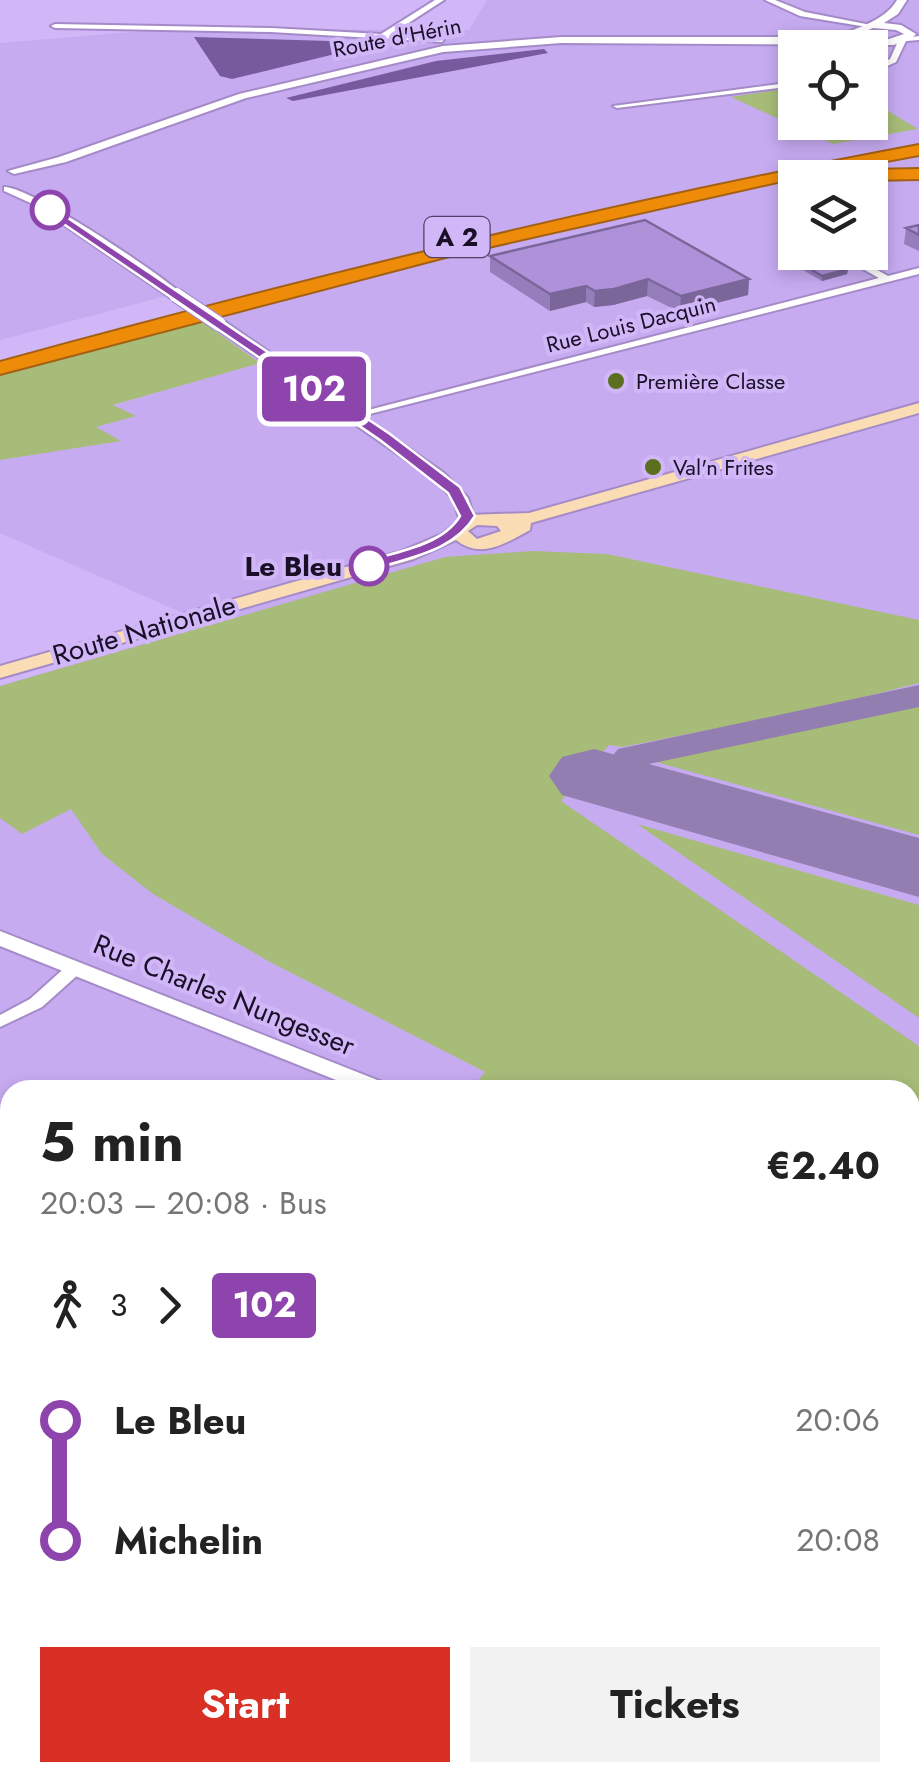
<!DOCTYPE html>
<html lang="en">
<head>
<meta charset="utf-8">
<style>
	body { margin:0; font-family:Jost,sans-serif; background:#f2f2f2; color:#222; height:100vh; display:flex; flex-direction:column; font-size:38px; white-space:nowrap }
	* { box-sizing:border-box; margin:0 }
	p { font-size:32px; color:#767676 }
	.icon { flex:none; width:55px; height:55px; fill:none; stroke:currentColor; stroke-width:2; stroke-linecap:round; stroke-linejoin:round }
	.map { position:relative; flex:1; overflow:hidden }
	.panel { position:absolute; left:0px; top:1080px; width:920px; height:702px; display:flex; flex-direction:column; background:#fff; border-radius:30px 30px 0 0; box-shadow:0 5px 15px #0003 }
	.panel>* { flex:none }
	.badge { padding:0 20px; border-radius:8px; font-size:35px; line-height:65px }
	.buttons { position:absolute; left:778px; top:30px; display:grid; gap:20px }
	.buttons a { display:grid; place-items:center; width:110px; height:110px; border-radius:0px; background:#fff; box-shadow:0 5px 15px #0003; font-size:50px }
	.map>.badge { position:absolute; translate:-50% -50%; box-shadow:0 0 0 5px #fff }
	.legs { display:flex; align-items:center; gap:15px; height:110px; padding:0 40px; font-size:32px }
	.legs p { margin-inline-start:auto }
	.head { display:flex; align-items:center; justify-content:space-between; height:170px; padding:0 40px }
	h1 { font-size:55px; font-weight:700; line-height:75px }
	.button { display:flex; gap:20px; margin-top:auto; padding:20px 40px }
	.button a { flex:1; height:115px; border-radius:0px; background:#d93025; color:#fff; font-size:40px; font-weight:700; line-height:115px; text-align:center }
	.button a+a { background:#f2f2f2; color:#222 }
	ul { padding:0 40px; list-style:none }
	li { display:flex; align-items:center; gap:35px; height:120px; font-size:38px }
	li i { display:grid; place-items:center; width:15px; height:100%; margin:0 12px; background:currentColor }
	li i::after { content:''; width:25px; height:25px; margin:-12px; border:8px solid; border-radius:50%; background:#fff }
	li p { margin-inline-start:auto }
	li:first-child i { background:linear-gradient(#0000 50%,currentColor 0) }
	li:last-child i { background:linear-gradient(currentColor 50%,#0000 0) }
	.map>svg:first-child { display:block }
</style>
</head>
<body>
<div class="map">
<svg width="919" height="1782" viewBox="0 0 919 1782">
	<rect width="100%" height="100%" fill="#d1b7f8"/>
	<path fill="#c6abf1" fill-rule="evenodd" d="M487 0H919V1177L910 1172V1090L268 961 485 1072 470 1090H10V1174L0 1170V686L208 624 0 533V460L119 441 94 427 134 415 112 406 259 362 166 296 0 340V43L168 29 469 30ZM795 48H870V122H795ZM795 178H870V252H795Z
		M910 1294 919 1298V1543L910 1542Z"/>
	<path fill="#a7bc79" d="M795 87V122H870V100L918 129 833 144 731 97Z
		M200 320 260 363 113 405 136 416 96 427 121 441 0 460V376Z
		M532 551 607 554 919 620V683L825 707 622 747 609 745 561 801 919 1046V1177L910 1172V1090H470L485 1072 268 961 153 894 102 854 71 809 22 834 0 818V686L445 557Z
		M919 701V835L645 759 903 706Z
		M637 824 919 905V1018Z
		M598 1772 606 1777 602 1782H99L93 1773Z"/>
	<path fill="#775a9e" d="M194 37 363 42 376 44 232 79 220 76Z
		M544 49 548 53 293 101 286 98 436 61Z"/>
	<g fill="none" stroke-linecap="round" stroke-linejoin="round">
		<path fill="#937eb1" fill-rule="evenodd" d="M919 685V707L644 765 642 773 662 784 668 792 662 800C635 807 617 791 602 769L618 749Z"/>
		<path fill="#937eb1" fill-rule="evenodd" d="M594 749 919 838V897L562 795 549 776 562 757Z"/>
		<g stroke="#a48bc8" stroke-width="4">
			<path id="minor" d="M435 0H444L390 35 445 38 442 42 271 32 55 28 51 26 55 24 271 28 381 34Z
				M765 0H775L805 12 871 25 867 27 800 16Z
				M919 36V40L906 41 896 62 870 74V69L890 59 899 39Z
				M795 82V86L617 108 613 106Z
				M833 252H845L888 276 919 268V274L354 418 349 415 879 278Z
				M75 963 81 964 83 968 81 972 42 1007 0 1027V1015L30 999 69 964Z
				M0 1667 10 1674V1703L0 1696Z
				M52 1772H76L80 1782H56Z"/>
		</g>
		<g stroke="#a48bc8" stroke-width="4">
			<path id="tertiary" d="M897 0H907L898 14 884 23 901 25 916 34 910 40 893 45 561 43 443 52 246 98 66 162 14 174 8 171 59 157 239 94 443 46 561 37H836C858 27 885 21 897 0ZM873 28 896 30 904 34 886 40 859 34Z
				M4 187C30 186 159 273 183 295L171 298 35 205 4 191Z
				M214 321H224L444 473 468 498 475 521 473 524H461L453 499 434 479 214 327Z
				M0 931 390 1085 393 1090H361L0 946Z
				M919 1292V1317L912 1319 919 1321V1350L910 1347V1295Z"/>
		</g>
		<g stroke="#a48bc8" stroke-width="4">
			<path id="secondary" d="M919 403V413L531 523 530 530C506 543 481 560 456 540L414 559 0 678V666L402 551 442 534 467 515 529 513ZM477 525 497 526 501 531 477 539 468 531Z"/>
		</g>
		<g stroke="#a36013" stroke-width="4">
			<path id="motorway" d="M919 145V155L795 178 457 254 0 374V362C304 279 609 203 919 145Z
				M919 169V179L870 180 858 175 867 170Z"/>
		</g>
		<use href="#minor" fill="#fff" fill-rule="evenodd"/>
		<use href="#tertiary" fill="#fff" fill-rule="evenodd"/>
		<use href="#secondary" fill="#fadcb5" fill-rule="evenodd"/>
		<use href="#motorway" fill="#ee8c09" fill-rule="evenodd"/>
		<g stroke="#a48bc8" stroke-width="16" stroke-linecap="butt">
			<path id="tertiary-bridge" d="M176 295 219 324"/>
		</g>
		<use href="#tertiary-bridge" stroke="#fff" stroke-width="14"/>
	</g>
	<path fill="#967dbb" d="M919 225V251L904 244 906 228Z
		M490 256 749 279 748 295 680 312 647 296 613 305 594 307 586 302 550 311 490 272Z
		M802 264 848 269 847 274 822 281 801 269Z"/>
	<path fill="#7a6699" d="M848 269 847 274 822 281V276Z
		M648 279 647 296 613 305 594 307 595 291Z
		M749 279 748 295 680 312 681 296Z
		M586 286V302L550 311V294Z"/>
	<path fill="#af91da" stroke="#7a6699" stroke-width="2.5" d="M645 220 749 279 681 296 648 279 614 289 595 291 586 286 550 294 490 256Z
		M919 225V235L906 228Z
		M828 258 848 269 822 276 802 264Z
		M284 1772H313L320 1782H269Z
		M354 1772H419L426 1782H339Z"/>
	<path fill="#8e44ad" stroke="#fff" stroke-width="2.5" d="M50 206 390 434 460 487 475 516C454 551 411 557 374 569H363V562C395 552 442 546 460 516L448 493 380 440 46 212Z"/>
	<g fill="#fff" stroke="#8e44ad" stroke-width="5">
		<circle cx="50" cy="210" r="18"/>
		<circle cx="369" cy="566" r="18"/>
	</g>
	<g fill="#5b6f1e" stroke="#d1b7f8" stroke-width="4">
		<circle cx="616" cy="381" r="10"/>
		<circle cx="653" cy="467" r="10"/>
	</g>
	<g text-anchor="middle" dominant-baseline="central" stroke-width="8" stroke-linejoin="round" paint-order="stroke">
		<g font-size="22" fill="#190f26" stroke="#d1b7f8">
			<text transform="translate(397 37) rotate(-11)">Route d'Hérin</text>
			<text transform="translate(631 324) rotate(-14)">Rue Louis Dacquin</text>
		</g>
		<g font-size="22" fill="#190f26" stroke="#d1b7f8" text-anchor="start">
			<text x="636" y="381">Première Classe</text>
			<text x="673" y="467">Val'n Frites</text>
		</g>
		<rect fill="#d1b7f8" stroke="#504165" stroke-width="2.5" x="424.5" y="217" width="65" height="40" rx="8"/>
		<g font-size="25" font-weight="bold" fill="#190f26">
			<text x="457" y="237">A 2</text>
		</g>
		<g font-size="28" font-weight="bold" fill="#190f26" stroke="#d1b7f8" text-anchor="end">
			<text x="342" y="566">Le Bleu</text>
		</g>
		<g font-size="28" fill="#190f26" stroke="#d1b7f8">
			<text transform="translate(144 630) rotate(-16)">Route Nationale</text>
			<text transform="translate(224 995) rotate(22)">Rue Charles Nungesser</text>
		</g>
	</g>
</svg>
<div class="buttons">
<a><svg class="icon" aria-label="locate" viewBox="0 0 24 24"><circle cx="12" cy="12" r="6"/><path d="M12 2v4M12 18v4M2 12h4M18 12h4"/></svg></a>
<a><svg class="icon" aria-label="layers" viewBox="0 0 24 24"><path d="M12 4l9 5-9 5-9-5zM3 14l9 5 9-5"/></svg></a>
</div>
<b class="badge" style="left:314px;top:389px;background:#8e44ad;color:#fff">102</b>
<section class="panel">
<div class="head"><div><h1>5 min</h1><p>20:03 – 20:08 · Bus</p></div><b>€2.40</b></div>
<div class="legs"><svg class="icon" aria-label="walk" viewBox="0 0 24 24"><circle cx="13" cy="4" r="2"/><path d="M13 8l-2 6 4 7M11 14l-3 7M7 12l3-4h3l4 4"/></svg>3<svg class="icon" aria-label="forward" viewBox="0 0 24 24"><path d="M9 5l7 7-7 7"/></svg><b class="badge" style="background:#8e44ad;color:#fff">102</b></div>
<ul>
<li><i style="color:#8e44ad"></i><b>Le Bleu</b><p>20:06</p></li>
<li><i style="color:#8e44ad"></i><b>Michelin</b><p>20:08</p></li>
</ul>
<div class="button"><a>Start</a><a>Tickets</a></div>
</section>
</div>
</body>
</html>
